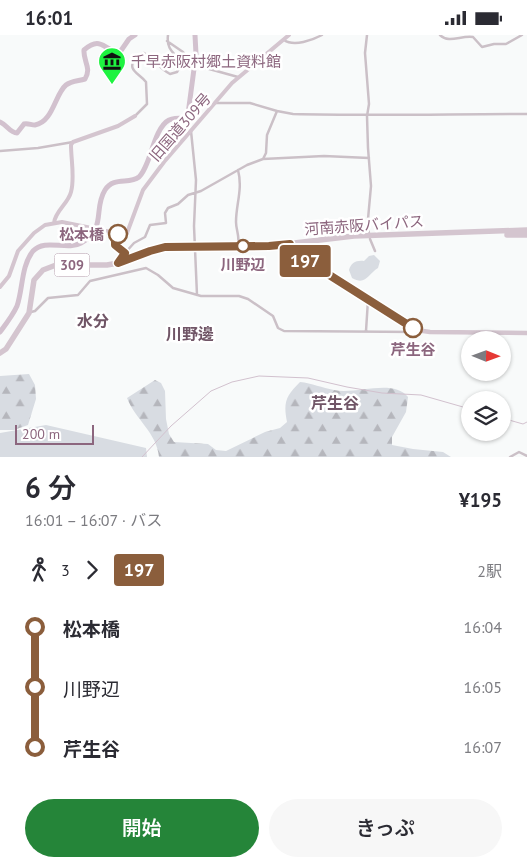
<!DOCTYPE html>
<html lang="ja">
<head>
<meta charset="utf-8">
<style>
	body { margin:0; font-family:"PT Sans","Noto Sans JP",sans-serif; background:#f7f7f7; color:#2b2b33; height:100vh; display:flex; flex-direction:column; font-size:19px; white-space:nowrap }
	* { box-sizing:border-box; margin:0 }
	p { font-size:16px; color:#7c7c81 }
	.icon { flex:none; width:28px; height:28px; fill:none; stroke:currentColor; stroke-width:2; stroke-linecap:round; stroke-linejoin:round }
	.map { position:relative; height:422px; overflow:hidden }
	.drawer { display:flex; flex-direction:column; background:#fff; flex:1 }
	.drawer>* { flex:none }
	.badge { padding:0 10px; border-radius:4px; font-size:18px; line-height:32px }
	.needle { width:32px; rotate:91deg }
	.controls { position:absolute; left:461px; top:296px; display:grid; gap:10px }
	.controls a { display:grid; place-items:center; width:50px; height:50px; border-radius:50%; background:#fff; box-shadow:0 1px 4px #0004; font-size:25px }
	.scale { position:absolute; left:15px; bottom:12px; width:79px; box-sizing:border-box; padding-left:5px; border:2px solid #8c667e; border-top:0; font-size:14px; line-height:18px; white-space:nowrap; color:#8c667e; -webkit-text-stroke:4px #fff; paint-order:stroke }
	.map>.badge { position:absolute; translate:-50% -50%; box-shadow:0 0 0 2px #fff }
	.legs { display:flex; align-items:center; gap:8px; height:55px; padding:0 25px; font-size:16px }
	.legs p { margin-inline-start:auto }
	.headline { display:flex; align-items:center; justify-content:space-between; height:85px; padding:0 25px }
	h1 { font-size:28px; font-weight:600; line-height:38px }
	.primary-button { display:flex; gap:10px; margin-top:auto; padding:10px 25px }
	.primary-button a { flex:1; height:58px; border-radius:30px; background:#258539; color:#fff; font-size:20px; font-weight:600; line-height:58px; text-align:center }
	.primary-button a+a { background:#f7f7f7; color:#2b2b33 }
	ul { padding:0 25px; list-style:none }
	li { display:flex; align-items:center; gap:18px; height:60px; font-size:19px }
	li i { display:grid; place-items:center; width:8px; height:100%; margin:0 6px; background:currentColor }
	li i::after { content:''; width:12px; height:12px; margin:-6px; border:4px solid; border-radius:50%; background:#fff }
	li p { margin-inline-start:auto }
	li:first-child i { background:linear-gradient(#0000 50%,currentColor 0) }
	li:last-child i { background:linear-gradient(currentColor 50%,#0000 0) }
	.status { display:flex; justify-content:space-between; align-items:center; height:35px; padding:0 25px; background:#fff; direction:ltr }
	.status svg { height:14px; fill:currentColor }
	.map>svg:first-child { display:block }
</style>
</head>
<body>
<div class="status"><b>16:01</b><svg viewBox="0 0 49 12"><path d="M0 12V9h3v3zM5 12V6h3v6zM10 12V3h3v9zM15 12V0h3v12zM26 1h20v11H26zM47 4h2v5h-2z"/></svg></div>
<div class="map">
<svg width="527" height="422" viewBox="0 0 527 422">
	<defs>
		<pattern id="forest-firs" width="22" height="20" patternUnits="userSpaceOnUse" patternTransform="scale(1.25)"><rect width="22" height="20" fill="#d8dce2"/><path d="M5 1l3.5 6h-7zM16 11l3.5 6h-7z" fill="#b5b6bc"/></pattern>
	</defs>
	<rect width="100%" height="100%" fill="#f8fafa"/>
	<path fill="#d8dce2" d="M374 220 380 226 378 233C368 239 366 251 352 243L349 235C351 228 356 225 364 226L369 221Z
		M46 390 146 413 147 422H0V398Z"/>
	<path fill="url(#forest-firs)" d="M29 339 35 350 36 364 28 390 14 395H0V341Z
		M155 345 161 348 165 356 166 384 169 399 174 407 208 409 216 415 226 416 265 397 280 393 287 387C283 367 286 361 300 347 312 348 322 353 334 355 356 360 393 343 408 362L406 377 392 402V410L413 414 443 417 451 422H159C157 398 135 384 127 363Z"/>
	<g fill="none" stroke-linecap="round" stroke-linejoin="round">
		<path stroke="#d2c1ce" stroke-width="1" d="M502 383 523 389 527 387
			M142 422 171 391 211 356 232 347 259 341 308 343 347 352 382 358 421 360 470 374"/>
		<path stroke="#d2c1ce" stroke-width="5" d="M0 87C7 90 10 98 17 98L24 89C28 88 31 90 35 90 53 87 55 59 66 50 71 46 78 46 85 44 92 33 83 26 84 15 102 0 103 16 120 17L129 4 135 0
			M0 297C6 289 13 280 17 271 23 254 21 231 33 216 45 203 67 216 81 208 107 194 93 174 105 155 114 141 129 150 139 142 143 138 145 133 147 128 152 117 157 91 169 85 174 83 179 83 184 83L188 79 196 19 195 0"/>
		<path stroke="#cbc0c7" stroke-width="2.5" d="M367 0 365 18 369 69 367 81 368 113 371 151 368 184 369 200
			M440 0C449 9 461 0 473 2L482 12 494 9H506L522 0
			M284 5C294 12 313 5 322 0
			M167 6 183 17 189 25 202 32 238 42
			M215 68H250L277 76 293 79C371 81 449 79 527 79
			M135 81 147 69 146 47C138 37 126 36 136 21L144 18C154 24 160 34 170 39L177 37C188 19 165 23 168 0
			M191 96 196 145 194 191 197 260
			M0 116 38 113 73 107
			M263 124 266 118 267 100 277 76
			M238 135C243 154 236 169 236 187 236 195 240 202 238 210
			M116 198 115 210 125 218 120 225
			M370 204 375 216
			M125 218 134 208 145 202 150 190 166 188 165 178 168 173 178 169 188 160 201 156 247 130 263 124 324 121 369 123
			M31 277 35 276 48 263 78 260 90 246 146 233 158 240 173 253 201 261H239L248 264 273 281 278 293 284 296 417 297
			M366 296 368 265
			M510 422 519 417 527 421"/>
		<path stroke="#d4c5cf" stroke-width="4" d="M54 188C55 176 68 169 71 157 75 143 71 125 71 110L73 107 118 91 135 81
			M0 252 9 241 18 216 34 198 45 190 62 187 116 198H127L143 155 164 127 232 48 289 0"/>
		<path stroke="#d4c5cf" stroke-width="4.5" d="M290 209 293 220 323 236 416 295 430 297 527 298"/>
		<path stroke="#d4c5cf" stroke-width="5.5" d="M507 200H527
			M0 318 6 314 29 278 34 245 43 235 56 230H107L118 228 150 216 165 213 269 211 354 201 527 195"/>
	</g>
	<g fill="none" stroke-linecap="round" stroke-linejoin="round">
		<g stroke="#fff" stroke-width="11">
			<path id="line-1" d="M118 199 115 204V210L125 218 118 228 150 216 165 212 269 211 290 209 293 220 323 236 413 293"/>
		</g>
		<use href="#line-1" stroke="#8b5e3c" stroke-width="8"/>
	</g>
	<defs>
		<g id="museum-pin" transform="scale(1.4375)"><path d="M0 17L-7.5 6A9.5 9.5 0 1 1 7.5 6Z" fill="#1ef340" stroke="#fff"/><path d="M0-6L6-3V-2H-6V-3ZM-5-1h2V3h-2ZM-1-1h2V3h-2ZM3-1h2V3H3ZM-6 4H6V6H-6Z" fill="#111"/></g>
	</defs>
	<g fill-rule="evenodd">
		<use href="#museum-pin" x="112" y="26"/>
	</g>
	<g fill="#fff" stroke="#8b5e3c" stroke-width="2.5">
		<circle cx="118" cy="199" r="9"/>
		<circle cx="243" cy="211" r="6"/>
		<circle cx="413" cy="293" r="9"/>
	</g>
	<g text-anchor="middle" dominant-baseline="central" stroke-width="5" stroke-linejoin="round" paint-order="stroke">
		<rect fill="#fff" stroke="#ae94a5" stroke-width="1" x="54.5" y="218.5" width="35" height="23" rx="4"/>
		<g font-size="14" font-weight="bold" fill="#8c667e">
			<text x="72" y="230">309</text>
		</g>
		<g font-size="15" fill="#8c667e" stroke="#fff" text-anchor="start">
			<text x="131" y="26">千早赤阪村郷土資料館</text>
		</g>
		<g font-size="15" fill="#8c667e" stroke="#fff">
			<text transform="translate(180 92) rotate(-49)">旧国道309号</text>
			<text transform="translate(364 190) rotate(-4)">河南赤阪バイパス</text>
		</g>
		<g font-size="15" font-weight="bold" fill="#8c667e" stroke="#fff">
			<text x="104" y="199" text-anchor="end">松本橋</text>
			<text x="243" y="229">川野辺</text>
			<text x="413" y="314">芹生谷</text>
		</g>
		<g font-size="16" font-weight="bold" fill="#705566" stroke="#fff">
			<text x="93" y="286">水分</text>
			<text x="190" y="299">川野邊</text>
			<text x="335" y="368">芹生谷</text>
		</g>
	</g>
</svg>
<div class="controls">
<a><svg class="needle" viewBox="-14 -14 28 28"><path d="M0-13l5 13h-10z" fill="#e53935"/><path d="M0 13l5-13h-10z" fill="#7c7c81"/></svg></a>
<a><svg class="icon" aria-label="layers" viewBox="0 0 24 24"><path d="M12 4l9 5-9 5-9-5zM3 14l9 5 9-5"/></svg></a>
</div>
<div class="scale">200 m</div>
<b class="badge" style="left:305px;top:226px;background:#8b5e3c;color:#fff">197</b>
</div>
<section class="drawer">
<div class="headline"><div><h1>6 分</h1><p>16:01 – 16:07 · バス</p></div><b>¥195</b></div>
<div class="legs"><svg class="icon" aria-label="walk" viewBox="0 0 24 24"><circle cx="13" cy="4" r="2"/><path d="M13 8l-2 6 4 7M11 14l-3 7M7 12l3-4h3l4 4"/></svg>3<svg class="icon" aria-label="forward" viewBox="0 0 24 24"><path d="M9 5l7 7-7 7"/></svg><b class="badge" style="background:#8b5e3c;color:#fff">197</b><p>2駅</p></div>
<ul>
<li><i style="color:#8b5e3c"></i><b>松本橋</b><p>16:04</p></li>
<li><i style="color:#8b5e3c"></i><span>川野辺</span><p>16:05</p></li>
<li><i style="color:#8b5e3c"></i><b>芹生谷</b><p>16:07</p></li>
</ul>
<div class="primary-button"><a>開始</a><a>きっぷ</a></div>
</section>
</body>
</html>
